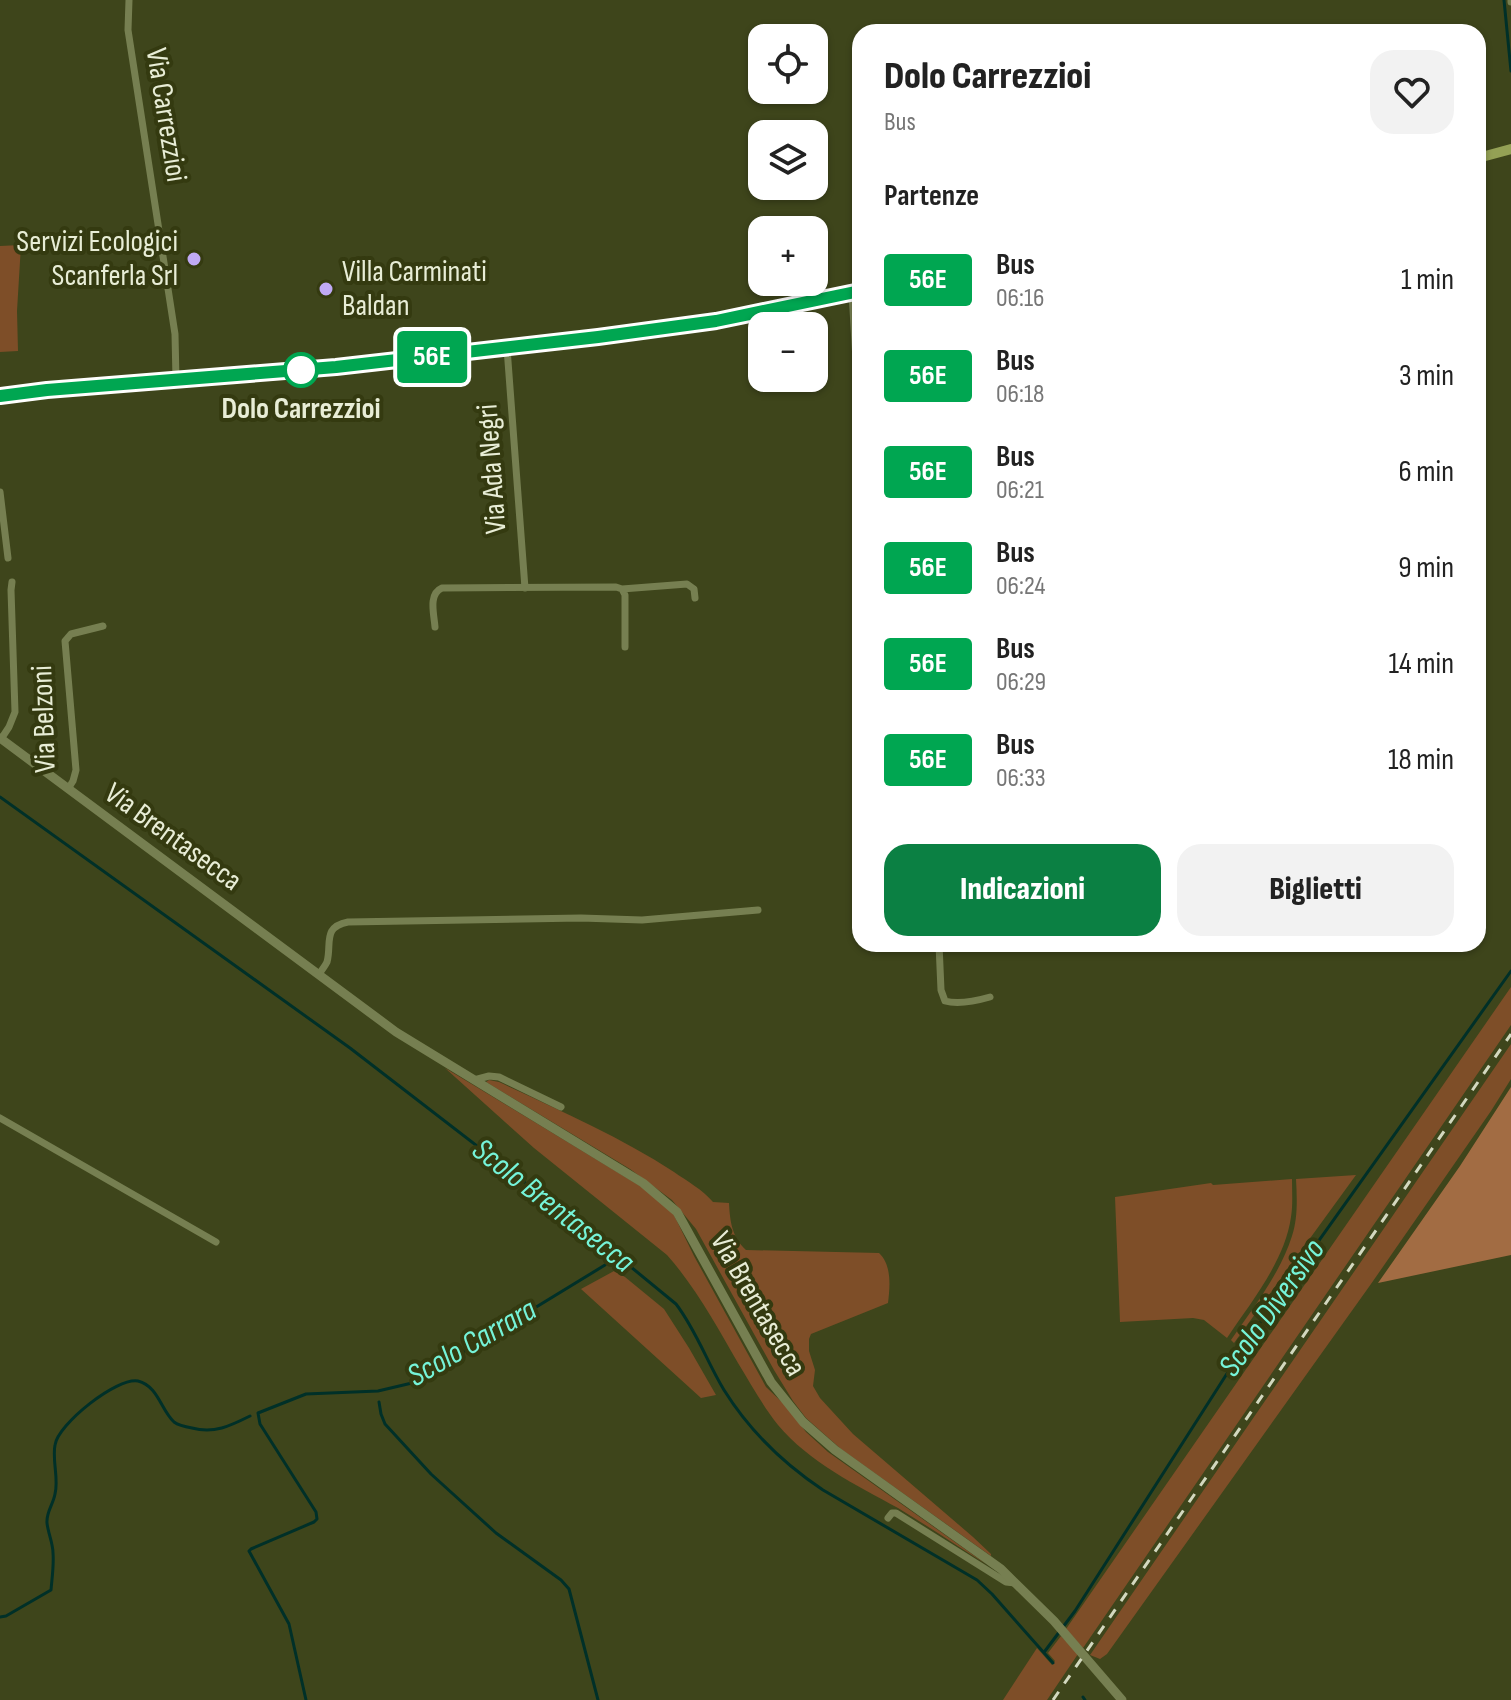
<!DOCTYPE html>
<html lang="it">
<head>
<meta charset="utf-8">
<style>
	body { margin:0; font-family:"Sofia Sans Condensed",sans-serif; background:#f2f2f2; color:#222; height:100vh; display:flex; flex-direction:column; font-size:30px; white-space:nowrap }
	* { box-sizing:border-box; margin:0 }
	p { font-size:26px; color:#767676 }
	.icon { flex:none; width:44px; height:44px; fill:none; stroke:currentColor; stroke-width:2; stroke-linecap:round; stroke-linejoin:round }
	.map { position:relative; flex:1; overflow:hidden }
	.panel { position:absolute; left:852px; top:24px; width:634px; height:928px; display:flex; flex-direction:column; background:#fff; border-radius:24px; box-shadow:0 2px 6px #0004 }
	.panel>* { flex:none }
	.badge { padding:0 16px; border-radius:6px; font-size:28px; line-height:52px }
	.buttons { position:absolute; left:748px; top:24px; display:grid; gap:16px }
	.buttons a { display:grid; place-items:center; width:80px; height:80px; border-radius:16px; background:#fff; box-shadow:0 2px 6px #0004; font-size:40px }
	.map>.badge { position:absolute; translate:-50% -50%; box-shadow:0 0 0 4px #fff }
	h2 { padding:0 32px; font-size:30px; line-height:72px }
	.round { display:grid; place-items:center; flex:none; width:84px; height:84px; border-radius:24px; background:#f2f2f2 }
	.summary { display:flex; align-items:center; justify-content:space-between; height:136px; padding:0 32px }
	h1 { font-size:38px; font-weight:800; line-height:60px }
	.primary-button { display:flex; gap:16px; margin-top:auto; padding:16px 32px }
	.primary-button a { flex:1; height:92px; border-radius:24px; background:#0b8043; color:#fff; font-size:32px; font-weight:800; line-height:92px; text-align:center }
	.primary-button a+a { background:#f2f2f2; color:#222 }
	ul { padding:0; list-style:none }
	li { display:flex; align-items:center; gap:24px; height:96px; padding:0 32px }
	li div { flex:1 }
	li b { display:block; font-size:30px }
	li em { font-style:normal }
	li .badge { min-width:88px; font-weight:700; text-align:center }
	.map>svg:first-child { display:block }
</style>
</head>
<body>
<div class="map">
<svg width="1511" height="1700" viewBox="0 0 1511 1700">
	<rect width="100%" height="100%" fill="#3e451b"/>
	<path fill="#7e4e28" d="M21 245 17 311 18 351 0 352V246Z
		M1511 987V1025L1083 1648 1066 1629Z
		M1511 1044V1079L1491 1111 1371 1284 1107 1654 1100 1659 1090 1655Z
		M445 1068 645 1189 673 1213 694 1256 766 1387 786 1406 806 1432 828 1452 986 1564C957 1546 928 1526 898 1508 856 1485 809 1462 778 1425 762 1405 751 1384 738 1363 718 1328 694 1285 667 1255L534 1148Z
		M489 1080 499 1082C558 1110 619 1136 674 1172 687 1181 703 1190 713 1202L729 1203C730 1222 732 1237 746 1250L879 1253C892 1265 890 1287 888 1303L811 1334 809 1339V1351L815 1370 813 1386 820 1398 853 1434 973 1537 991 1554V1556L841 1449 806 1418 793 1401 774 1370 696 1229 672 1200 630 1169 486 1082Z
		M1356 1175 1234 1343 1231 1340C1253 1308 1280 1274 1292 1236 1298 1218 1297 1198 1296 1179Z
		M1292 1179C1292 1192 1293 1205 1291 1217 1285 1261 1251 1302 1227 1338L1204 1320 1193 1318 1120 1322 1115 1197 1211 1183 1213 1185Z
		M614 1271 625 1277 664 1309 689 1348 716 1395 701 1398 581 1289Z
		M1061 1636 1078 1654 1047 1700H1003L1037 1648 1052 1665 1055 1661 1048 1653Z"/>
	<path fill="#a26c43" d="M1511 1087V1255L1378 1283 1460 1166Z"/>
	<g fill="none" stroke-linecap="round" stroke-linejoin="round">
		<path stroke="#003028" stroke-width="3" d="M1504 0 1511 71
			M0 797 350 1048 581 1226 676 1304C696 1330 707 1362 724 1390 749 1430 784 1464 823 1490L977 1580 992 1594 1053 1663
			M379 1402 381 1414 385 1424 431 1474 496 1533 561 1580 569 1589 598 1700
			M0 1617 6 1616 51 1590C52 1578 54 1565 53 1553 53 1543 48 1533 47 1523 46 1512 53 1505 55 1494 59 1479 52 1461 55 1445 58 1424 117 1377 138 1381 158 1386 161 1410 174 1422 178 1425 186 1427 192 1428 214 1434 230 1426 250 1416
			M1045 1651 1075 1611 1253 1333 1511 971
			M1083 1697 1085 1700
			M306 1700 289 1624 249 1551 251 1549 314 1522 317 1519 316 1512 260 1424 258 1413 306 1394 378 1391 412 1383 605 1265"/>
		<path stroke="#767f51" stroke-width="7" d="M129 0 128 30 175 334 176 380
			M1511 0V2
			M852 293 860 427
			M507 348 525 588
			M0 492 8 558
			M622 589 687 584 694 589 695 598
			M435 627C434 614 428 594 442 588L616 587 622 589 625 595V647
			M1 739 9 727 15 712 11 590 12 582
			M68 789 73 781 76 770 65 641 71 634 103 626
			M939 944 941 990 945 1001C959 1005 976 1001 990 997
			M319 974C322 970 325 966 327 962 332 944 322 927 348 922L581 918 642 920 758 910
			M474 1080 489 1076 499 1077 561 1107
			M0 1118 216 1242
			M888 1518 892 1513H896L1006 1582 1015 1583"/>
		<path stroke="#767f51" stroke-width="9" d="M0 738 396 1032 643 1183 677 1212 771 1382 803 1422 835 1450 1001 1569 1054 1621 1122 1700"/>
		<path stroke="#94a155" stroke-width="10" d="M1478 158 1511 149
			M0 396 47 390 336 367 568 341 716 321 860 291"/>
		<path stroke="#d3d8bf" stroke-width="3" stroke-dasharray="10 10" stroke-linecap="butt" d="M1053 1700 1511 1034"/>
	</g>
	<g fill="none" stroke-linecap="round" stroke-linejoin="round">
		<g stroke="#fff" stroke-width="18">
			<path id="line" d="M0 396 47 390 336 367 598 337 716 321 860 291"/>
		</g>
		<use href="#line" stroke="#00a651" stroke-width="12"/>
	</g>
	<g fill="#bfa9f4" stroke="#343a10" stroke-width="3">
		<circle cx="194" cy="259" r="8"/>
		<circle cx="326" cy="289" r="8"/>
	</g>
	<circle fill="#fff" stroke="#00a651" stroke-width="4" cx="301" cy="370" r="16"/>
	<g text-anchor="middle" dominant-baseline="central" stroke-width="8" stroke-linejoin="round" paint-order="stroke">
		<g font-size="30" fill="#e8edd6" stroke="#343a10">
			<text transform="translate(166 115) rotate(81)">Via Carrezzioi</text>
			<text transform="translate(492 469) rotate(-94)">Via Ada Negri</text>
			<text transform="translate(44 719) rotate(-92)">Via Belzoni</text>
			<text transform="translate(173 837) rotate(36)">Via Brentasecca</text>
			<text transform="translate(758 1304) rotate(60)">Via Brentasecca</text>
		</g>
		<g font-size="30" fill="#e8edd6" stroke="#343a10" text-anchor="end">
			<text x="178" y="242">Servizi Ecologici<tspan x="178" dy="34">Scanferla Srl</tspan></text>
			<text x="342" y="272" text-anchor="start">Villa Carminati<tspan x="342" dy="34">Baldan</tspan></text>
		</g>
		<g font-size="30" font-weight="bold" fill="#e8edd6" stroke="#343a10">
			<text x="301" y="409">Dolo Carrezzioi</text>
		</g>
		<g font-size="32" font-style="italic" fill="#75f3d8" stroke="#343a10">
			<text transform="translate(553 1206) rotate(38)">Scolo Brentasecca</text>
			<text transform="translate(1272 1308) rotate(-55)">Scolo Diversivo</text>
			<text transform="translate(472 1343) rotate(-30)">Scolo Carrara</text>
		</g>
	</g>
</svg>
<div class="buttons">
<a><svg class="icon" aria-label="locate" viewBox="0 0 24 24"><circle cx="12" cy="12" r="6"/><path d="M12 2v4M12 18v4M2 12h4M18 12h4"/></svg></a>
<a><svg class="icon" aria-label="layers" viewBox="0 0 24 24"><path d="M12 4l9 5-9 5-9-5zM3 14l9 5 9-5"/></svg></a>
<a>+</a>
<a>−</a>
</div>
<b class="badge" style="left:432px;top:357px;background:#00a651;color:#fff">56E</b>
<section class="panel">
<div class="summary"><div><h1>Dolo Carrezzioi</h1><p>Bus</p></div><a class="round"><svg class="icon" aria-label="heart" viewBox="0 0 24 24"><path d="M12 20l-8-8c-3-5 5-10 8-4 3-6 11-1 8 4z"/></svg></a></div>
<h2>Partenze</h2>
<ul>
<li><span class="badge" style="background:#00a651;color:#fff">56E</span><div><b>Bus</b><p>06:16</p></div><em>1 min</em></li>
<li><span class="badge" style="background:#00a651;color:#fff">56E</span><div><b>Bus</b><p>06:18</p></div><em>3 min</em></li>
<li><span class="badge" style="background:#00a651;color:#fff">56E</span><div><b>Bus</b><p>06:21</p></div><em>6 min</em></li>
<li><span class="badge" style="background:#00a651;color:#fff">56E</span><div><b>Bus</b><p>06:24</p></div><em>9 min</em></li>
<li><span class="badge" style="background:#00a651;color:#fff">56E</span><div><b>Bus</b><p>06:29</p></div><em>14 min</em></li>
<li><span class="badge" style="background:#00a651;color:#fff">56E</span><div><b>Bus</b><p>06:33</p></div><em>18 min</em></li>
</ul>
<div class="primary-button"><a>Indicazioni</a><a>Biglietti</a></div>
</section>
</div>
</body>
</html>
